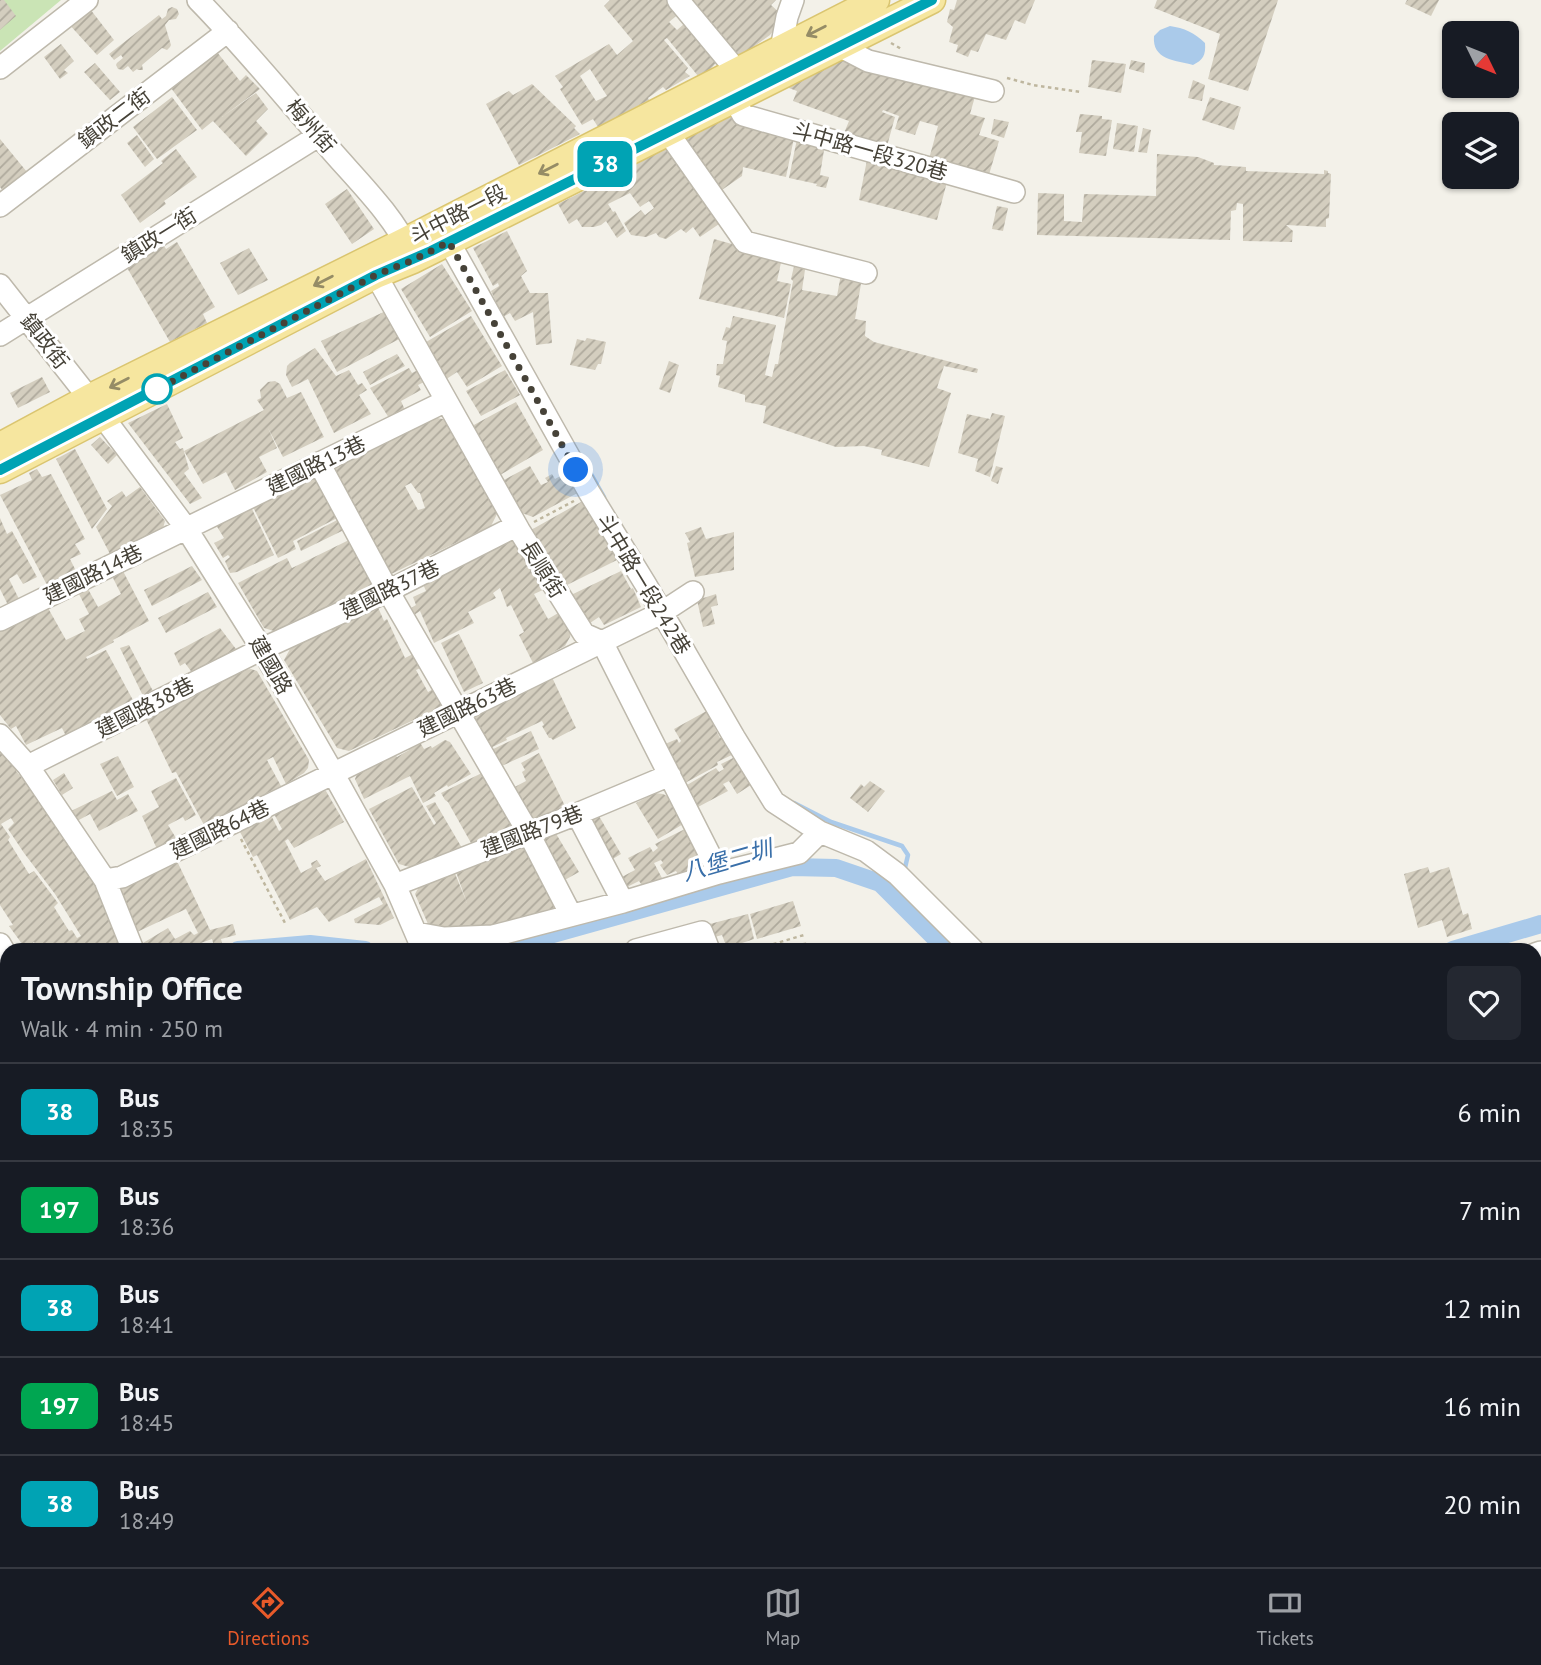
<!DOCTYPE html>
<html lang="en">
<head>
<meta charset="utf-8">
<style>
	body { margin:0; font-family:"PT Sans","Noto Sans TC",sans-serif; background:#242831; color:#f1f3f6; height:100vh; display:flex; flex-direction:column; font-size:26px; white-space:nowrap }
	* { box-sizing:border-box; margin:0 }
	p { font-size:23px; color:#9ea1a6 }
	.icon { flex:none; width:38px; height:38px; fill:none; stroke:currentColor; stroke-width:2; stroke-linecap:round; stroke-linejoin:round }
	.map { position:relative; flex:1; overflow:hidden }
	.sheet { position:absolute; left:0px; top:943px; width:1542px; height:625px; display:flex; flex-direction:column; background:#171b24; border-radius:21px 21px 0 0; box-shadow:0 2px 5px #0004 }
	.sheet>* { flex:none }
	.badge { padding:0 14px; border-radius:10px; font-size:24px; line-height:46px }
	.needle { width:46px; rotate:133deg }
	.buttons { position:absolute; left:1442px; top:21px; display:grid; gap:14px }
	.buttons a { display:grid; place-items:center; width:77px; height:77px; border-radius:10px; background:#171b24; box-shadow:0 2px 5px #0004; font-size:35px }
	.you { position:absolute; width:35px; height:35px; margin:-18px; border:5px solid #fff; border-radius:50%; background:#1a73e8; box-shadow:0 0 0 10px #1a73e833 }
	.map>.badge { position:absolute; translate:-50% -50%; box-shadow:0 0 0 4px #fff }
	.round { display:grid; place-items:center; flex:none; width:74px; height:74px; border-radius:10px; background:#242831 }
	.headline { display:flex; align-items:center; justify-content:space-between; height:119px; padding:0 21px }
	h1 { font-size:33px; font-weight:800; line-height:52px }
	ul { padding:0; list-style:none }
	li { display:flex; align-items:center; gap:21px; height:98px; padding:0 21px; border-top:2px solid #363941 }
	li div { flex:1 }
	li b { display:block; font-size:26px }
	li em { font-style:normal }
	li .badge { min-width:77px; font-weight:700; text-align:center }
	.tab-bar { display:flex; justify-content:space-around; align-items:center; height:98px; border-top:2px solid #363941; background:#171b24; font-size:19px; color:#9ea1a6 }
	.tab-bar a { display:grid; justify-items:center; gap:4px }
	.tab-bar .current { color:#e85a2a }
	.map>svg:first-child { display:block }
</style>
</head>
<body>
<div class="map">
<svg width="1541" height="1567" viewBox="0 0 1541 1567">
	<defs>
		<pattern id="building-hatch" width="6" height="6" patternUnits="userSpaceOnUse" patternTransform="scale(1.75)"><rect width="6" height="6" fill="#d4cebf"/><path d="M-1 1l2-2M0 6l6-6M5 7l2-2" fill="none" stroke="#aea99c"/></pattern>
	</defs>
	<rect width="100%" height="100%" fill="#f3f1e9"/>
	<path fill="#cae4b5" d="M0 0H61L0 51Z"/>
	<path fill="#aacaea" d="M1170 26C1184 28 1195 33 1205 43 1206 55 1203 60 1193 65 1175 60 1152 60 1154 36L1160 30Z"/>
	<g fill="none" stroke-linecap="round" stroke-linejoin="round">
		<path stroke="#aacaea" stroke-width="4.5" d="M591 474 604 497
			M794 803 831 822 902 846 908 855 904 872
			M898 901 901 888"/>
		<path stroke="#aacaea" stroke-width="18" d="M238 950 310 944 365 950
			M496 950 792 867 836 868 880 883 947 950
			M1453 950 1541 924"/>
	</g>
	<path fill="url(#building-hatch)" fill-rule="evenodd" d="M0 0H4L16 16 0 30Z
		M610 0H674L683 10 669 22 677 30 684 24 696 36 722 56 708 72 698 76 667 38 664 40 688 68 685 72 690 76 666 90 663 87 648 98 649 100 598 127 593 119 582 125 560 89 563 87 555 76 609 44 617 55 633 41 604 6ZM590 69 607 96 596 101 580 76Z
		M683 0H776L771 5 781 14 780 22 770 35 741 56 735 59Z
		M957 0H1035L1025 24 1015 20 1006 40 986 34 978 52 971 50 968 57 956 52 958 45 949 42 953 27 947 22 950 9 954 10Z
		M1157 0H1278L1248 91 1208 79 1220 34 1154 8Z
		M1407 0H1439L1431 16 1405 4Z
		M87 5 114 40 97 55 67 22Z
		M172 7 177 9 179 14 176 19 169 20 165 25 171 45 170 47 167 50 162 48 142 65 143 70H138L137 69 133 72 128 66 123 70 118 69 116 65 117 63 123 58 121 55 114 60 109 54 159 15 162 19 166 16 168 9Z
		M61 44 74 61 64 70 68 73 60 79 44 57Z
		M217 52 240 81 246 75 260 89 222 117 256 93 268 109 256 121 268 134 246 156 213 121 202 130 171 88Z
		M838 57 976 93 970 114 985 118 979 135 999 141 988 178 929 159 938 126 920 121 915 135 895 129 899 116 883 110 882 112 895 117 887 146 842 138 849 121 793 101 797 91 786 87Z
		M1092 60 1126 64 1121 93 1088 87Z
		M1131 60 1145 63 1144 73 1129 69Z
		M95 63 120 92 110 100 84 72Z
		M1193 80 1205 85 1202 101 1188 98Z
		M532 84 576 126 574 128 580 134 519 165 486 104 509 91 513 95Z
		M172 97 197 130 157 159 133 127Z
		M1210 97 1241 107 1234 130 1202 120Z
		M1080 114 1102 116V119L1112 120 1106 156 1079 153 1082 132H1076Z
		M728 116 795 133 786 177 743 167 742 176 719 192 681 141Z
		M994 119 1009 122 1004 138 991 134Z
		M1117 123 1138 126 1134 152 1113 149Z
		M1143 128 1151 130 1147 153 1138 152Z
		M137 135 154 159 145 167 127 143Z
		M0 139 27 172 4 192 0 187Z
		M797 139 825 144 820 175 829 177 826 188 816 186 817 184 789 178Z
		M665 145 722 222 700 237 693 227 686 233 681 229 666 239 659 237 656 233 646 237 631 235 624 223 641 210 645 215 654 208 649 201 640 207 630 193 608 204 613 212 615 211 626 231 617 238 606 221 601 225 594 227H582L577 219 569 224 558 204 618 174 615 171Z
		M176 149 197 177 164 201 166 204 140 223 121 195 163 163 161 161Z
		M1157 154 1198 157 1214 163V165L1246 167V171L1324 174V170L1328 171V173L1331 174 1329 218 1326 219V227L1286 225 1293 231 1292 242 1243 241V204L1237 203 1236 210 1231 211 1230 240 1037 235 1038 193 1064 194V221L1082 222 1084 194 1156 196Z
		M868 155 948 178 937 220 859 200Z
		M347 189 374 229 352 244 325 204Z
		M997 206 1008 208 1003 231 992 229Z
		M507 231 527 271 521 276 530 293H548L552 343 536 345 533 312 515 321 510 313 503 317 491 291 499 286 498 283 493 286 473 248Z
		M714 239 782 258 777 281 791 284 784 318 699 299Z
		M177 242 215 307 203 314 207 323 170 342 126 266 162 243 166 249Z
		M249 248 268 280 238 295 220 263Z
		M795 262 806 263 802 290 837 296 841 274 862 278 855 319 866 321 865 336 874 342 978 369 977 373 944 366 937 388 951 393 929 467 881 455 882 450 864 446 836 447 763 423 766 406 745 402V395L718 387 720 376 716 375 717 364H723L727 341 722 340 726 327 730 328 733 316 776 325 765 375 772 377 775 364H778L793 281 791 279Z
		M442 264 472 311 430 337 401 289Z
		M388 310 403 337 337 372 321 341Z
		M471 316 502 366 467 387 457 372 445 380 426 342Z
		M587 338 606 342 601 364H598L595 370 570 365 577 339 585 341Z
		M315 348 336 376 349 370 358 385 362 383 367 390 359 395 371 414 334 433 308 379 292 387 286 375 287 366 290 363Z
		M397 354 405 366 370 385 363 372Z
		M669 361 679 365 670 393 659 389Z
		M409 368 412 373 420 369 428 380 418 385 421 390 401 401 405 410 389 418 370 388Z
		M505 370 520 395 481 416 466 391Z
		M42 377 50 392 18 408 10 393Z
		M275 381 280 384 287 398 301 392 324 437 283 457 268 428 277 448 259 457 267 472 235 490 226 472 203 484 184 451 264 410 257 400 261 398 260 390 268 382Z
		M516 402 543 450 500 475 472 426Z
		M167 404 183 438 175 442 180 449 183 448 189 469 184 473 202 498 190 504 128 423Z
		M992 413 1005 416 990 477 975 471 978 459 958 453 967 414 990 419Z
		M433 417 447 420 497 514 491 526 387 576 328 469ZM411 483 418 493H420L425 508 418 510 405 486Z
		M100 437 117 455 108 464 91 445Z
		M75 449 107 509 92 529 56 459Z
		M530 466 541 485 548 482 545 478 552 474 555 479 569 471 583 490 533 517 519 512 502 481Z
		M996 466 1003 468 998 484 991 481Z
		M37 469 42 477 51 474 85 539 75 544 81 554 70 559 76 571 48 587 0 495 32 480 29 473Z
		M314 476 328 504 331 503 339 517 293 541 296 549 278 558 253 507Z
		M140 487 165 521 162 532 111 556 96 527 112 506 107 501 122 491 126 497Z
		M588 498 619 559 565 586 531 530Z
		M251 507 274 555 237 572 230 573 225 561 230 557 228 555 223 558 214 543 224 538 216 525Z
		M0 518 7 534 12 531 37 577 23 584 17 574 9 579 20 601 9 607 0 589Z
		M341 518 346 529 301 551 297 541Z
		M701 527 706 539 734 532V570L695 577 687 543 690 542 685 533Z
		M351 539 376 584 277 632 264 628 238 583 287 558 292 568Z
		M508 541 517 542 545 589 534 594 548 619 560 612 571 632 570 637 565 646 533 663 519 635 524 632 511 605 507 607 500 588 493 593 496 598 468 612 474 623 434 643 420 611 411 617 408 610 416 605 413 597 426 591 422 582Z
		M192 566 202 580 152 606 144 590Z
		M123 571 149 621 113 640 114 642 86 657 87 659 106 650 134 702 66 736 62 728 26 745 16 726 11 729 0 715V632L48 608 66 640 85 631 79 619 89 614 79 594 88 589 98 607 121 594 112 576Z
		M621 571 631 589 633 588 641 607 604 625 599 617 587 625 571 595Z
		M208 592 217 607 166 633 158 618Z
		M716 594 718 605 711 607 715 624 703 627 697 600Z
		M377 605 384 621 387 619 405 658 417 652 425 666 416 670 428 692 437 687 447 704 349 751 337 748 284 660 290 649Z
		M220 628 236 649 231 656 193 674 185 663 180 666 174 653Z
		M459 634 483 683 464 692 441 643Z
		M129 645 153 691 143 696 120 648Z
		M251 669 257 671 309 760 308 768 304 773 286 784 273 757 267 760 281 786 204 825 176 772 172 773 145 717 243 670Z
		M550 673 576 728 553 740 551 738H549L542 726 544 725 542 721 506 738 507 740 486 750 468 713Z
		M712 708 717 717 711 720 720 738 725 736 734 754 717 762 718 765 685 783 665 744 677 739 679 743 681 741 674 729Z
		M531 731 539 749 495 769 487 752Z
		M418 739 424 749 431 746 432 748 445 740 450 742 471 774 448 787 447 785 434 793 436 796 423 803 410 776 364 799 355 779 359 769 393 752 397 757 409 750 406 745Z
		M0 749 19 768 16 771 47 807 91 873 130 950H40L34 942 25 948 9 926 13 925 0 905ZM11 818 14 823 8 829 24 853 55 894 81 936 77 938 72 930 69 931 54 907 58 903 34 871 29 874 8 840 10 837 1 824Z
		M539 753 566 808 529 823 509 790 526 781 522 772 525 770 521 763Z
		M118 756 134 787 117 796 100 764Z
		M735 757 751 785 737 794 729 781 723 784 728 791 698 807 687 785 716 768 719 772 724 769 721 764Z
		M486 771 515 828 475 844 471 843 448 802 445 800 441 793Z
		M64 773 73 788 62 795 53 780Z
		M176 778 196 815 185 821 183 817 168 825 176 838 157 849 142 816 159 807 151 791Z
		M870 781 885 791 868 812 850 798 861 784 864 787Z
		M412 787 434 825 436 823 426 806 435 802 462 848 413 868 399 864 369 809Z
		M112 791 117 800 128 794 138 811 99 831 90 814 77 821 71 811Z
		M326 791 344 822 294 848 288 839 285 841 301 873 312 867 311 863 317 860 321 866 316 868 325 881 366 859 394 918 380 925 355 923 354 919 383 904 379 897 329 922 317 907 290 920 257 855 253 857 238 828 270 813 279 831 282 829 273 812 317 792Z
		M655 793 663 794 671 798 685 823 658 839 636 803Z
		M599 816 621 854 611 860 589 821Z
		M687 828 706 865 704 873 681 880 676 871 667 875 660 865 663 863 661 860 654 863 662 878 660 880 662 882 644 888 639 881 625 888 620 878 635 870 628 858 650 847 653 852 658 848 655 844Z
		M555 832 579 872 563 881 537 838Z
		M527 843 538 874 545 870 559 908 520 924 479 933 431 931 415 894 420 885 454 871 467 903 456 872Z
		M177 861 210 930 233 924 236 935 221 939 222 943 214 946 212 939 198 944 201 950H140L138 946 168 928 175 939 190 931 194 935 198 933 186 909 137 932 115 887 125 888Z
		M1428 867 1430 873 1449 867 1463 915 1468 913 1472 929 1447 937 1442 920 1418 928 1404 874Z
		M793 901 801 926 757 939 750 914Z
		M748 914 754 939 727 948 722 935 711 938 706 925Z
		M806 942 808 950H779Z
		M3 1024 7 1030V1169L0 1153V1025Z
		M0 1164 7 1180V1234L0 1236Z
		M7 1290V1313L0 1315V1293Z
		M7 1401V1439L0 1451V1402Z
		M7 1481V1536L0 1530V1493Z
		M46 1561H91L87 1567H42Z
		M117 1561H156L163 1567H126Z
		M221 1561H284L280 1567H222Z
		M313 1561H334L337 1567H299Z
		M394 1561H442L454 1563V1567H400V1563H394Z
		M516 1561H561L560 1567H536Z
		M590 1561H698L697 1567H589Z
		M714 1561H772L768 1567H713Z
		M981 1561H1049L1044 1567H988Z
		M1193 1561H1237L1238 1567H1195Z
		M1325 1561H1380L1373 1567H1325Z
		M1439 1561H1466L1468 1567H1441Z"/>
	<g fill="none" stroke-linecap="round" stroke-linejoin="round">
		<g stroke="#beb9ac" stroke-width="24">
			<path id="minor" d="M198 0C245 48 287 100 331 150 356 179 396 218 410 253
				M678 0 737 71 734 99 743 115 1014 192
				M839 46 868 61 993 91
				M781 49 787 17 793 0
				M0 68 87 0
				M660 121 745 242 866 273
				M0 206 228 31
				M449 242 589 492 646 585 734 737 774 802 820 832
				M368 261 519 530 584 634 602 642 719 873
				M0 285 89 398 186 528 262 649 333 773 395 885 423 950
				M0 335 318 136
				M319 463 388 591 528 832 571 915
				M0 620 446 401
				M0 735 28 766 105 880 133 950
				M28 766 262 649 388 591 516 526
				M577 814 623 902
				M105 880 122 877 661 613 693 592
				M395 885 577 814 670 775
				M416 933 444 938 493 936 623 902 719 873 799 853 820 832 866 851 897 874 973 950
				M0 944 7 956
				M636 950 702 932 709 950
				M1535 954 1541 952
				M0 983 7 994
				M0 1282 7 1280
				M1535 1283H1541
				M1535 1320H1541
				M0 1342 7 1362
				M0 1384H7
				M1535 1470 1541 1471
				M0 1483 7 1472
				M175 1561V1567
				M202 1561 203 1567
				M342 1561 346 1567
				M1399 1561 1401 1567
				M33 1567 38 1561
				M575 1567 576 1561
				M706 1567V1561
				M1059 1567 1064 1561"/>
		</g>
		<g stroke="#dac570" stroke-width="29">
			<path id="major" d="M0 446 89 398 405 241 876 0
				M0 470 376 275 413 260 932 0"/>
		</g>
		<path stroke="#beb69e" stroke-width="2.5" stroke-dasharray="3.5 3.5" stroke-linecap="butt" d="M891 43 903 50
			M1007 78 1033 85 1081 92
			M534 522 574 501
			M241 839 285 923
			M753 950 804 935
			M111 1561 119 1567
			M486 1561 507 1567
			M462 1567 464 1561"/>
		<use href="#minor" stroke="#fff" stroke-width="21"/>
		<use href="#major" stroke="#f6e69f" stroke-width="26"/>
	</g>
	<defs><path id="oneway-shaft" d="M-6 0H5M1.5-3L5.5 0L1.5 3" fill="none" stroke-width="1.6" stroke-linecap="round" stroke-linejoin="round" transform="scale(1.75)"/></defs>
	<g stroke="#958c66">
		<use href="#oneway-shaft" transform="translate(816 31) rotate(153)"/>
		<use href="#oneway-shaft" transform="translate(548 169) rotate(153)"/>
		<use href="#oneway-shaft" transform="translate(323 281) rotate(153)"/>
		<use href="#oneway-shaft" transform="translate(119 383) rotate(153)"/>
	</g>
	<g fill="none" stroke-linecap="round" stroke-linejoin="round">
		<g stroke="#fff" stroke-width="16">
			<path id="line" d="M0 470 376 275 431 251 932 0"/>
		</g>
		<use href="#line" stroke="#00a3b4" stroke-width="10"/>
		<path stroke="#464238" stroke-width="7" stroke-dasharray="0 12.6" d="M157 389 148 394 376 275 413 260 449 242 576 470"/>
	</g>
	<circle fill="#fff" stroke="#00a3b4" stroke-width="3.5" cx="157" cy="389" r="14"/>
	<g text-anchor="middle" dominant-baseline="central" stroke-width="6" stroke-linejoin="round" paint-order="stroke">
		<g font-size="21" fill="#464238" stroke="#fff">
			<text transform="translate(114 118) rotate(-37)">鎮政二街</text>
			<text transform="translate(311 126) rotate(49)">梅州街</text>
			<text transform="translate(870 151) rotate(16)">斗中路一段320巷</text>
			<text transform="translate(458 214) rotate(-27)">斗中路一段</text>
			<text transform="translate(159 235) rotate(-32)">鎮政一街</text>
			<text transform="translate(45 341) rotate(52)">鎮政街</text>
			<text transform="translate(316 465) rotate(-26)">建國路13巷</text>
			<text transform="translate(543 569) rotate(58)">長順街</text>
			<text transform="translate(93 574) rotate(-26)">建國路14巷</text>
			<text transform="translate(644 584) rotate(59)">斗中路一段242巷</text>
			<text transform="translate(390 589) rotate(-26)">建國路37巷</text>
			<text transform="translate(271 665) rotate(60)">建國路</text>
			<text transform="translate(145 707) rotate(-27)">建國路38巷</text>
			<text transform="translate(467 707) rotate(-26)">建國路63巷</text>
			<text transform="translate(220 829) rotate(-26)">建國路64巷</text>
			<text transform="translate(532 831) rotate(-21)">建國路79巷</text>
		</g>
		<g font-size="23" font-style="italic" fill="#396fa9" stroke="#fff">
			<text transform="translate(727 860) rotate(-16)">八堡二圳</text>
		</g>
	</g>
</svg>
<div class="buttons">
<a><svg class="needle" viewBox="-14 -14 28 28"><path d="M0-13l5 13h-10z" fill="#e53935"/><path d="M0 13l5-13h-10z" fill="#9ea1a6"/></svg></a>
<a><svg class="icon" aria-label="layers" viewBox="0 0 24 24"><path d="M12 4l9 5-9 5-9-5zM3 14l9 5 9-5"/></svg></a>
</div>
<div class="you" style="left:576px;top:470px"></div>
<b class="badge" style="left:605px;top:164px;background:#00a3b4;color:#fff">38</b>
<section class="sheet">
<div class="headline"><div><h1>Township Office</h1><p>Walk · 4 min · 250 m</p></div><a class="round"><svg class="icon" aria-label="heart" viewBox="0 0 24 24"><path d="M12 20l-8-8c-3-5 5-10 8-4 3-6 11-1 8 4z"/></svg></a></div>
<ul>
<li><span class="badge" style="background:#00a3b4;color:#fff">38</span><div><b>Bus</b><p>18:35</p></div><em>6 min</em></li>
<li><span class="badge" style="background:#00a651;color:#fff">197</span><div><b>Bus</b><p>18:36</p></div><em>7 min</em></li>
<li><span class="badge" style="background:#00a3b4;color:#fff">38</span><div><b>Bus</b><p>18:41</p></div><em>12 min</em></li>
<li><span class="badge" style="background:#00a651;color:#fff">197</span><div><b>Bus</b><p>18:45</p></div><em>16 min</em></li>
<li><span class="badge" style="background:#00a3b4;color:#fff">38</span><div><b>Bus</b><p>18:49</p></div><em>20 min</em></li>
</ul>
</section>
</div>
<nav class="tab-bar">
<a class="current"><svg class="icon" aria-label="directions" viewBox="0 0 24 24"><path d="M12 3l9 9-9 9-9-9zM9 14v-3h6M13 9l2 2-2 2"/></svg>Directions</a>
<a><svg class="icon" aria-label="map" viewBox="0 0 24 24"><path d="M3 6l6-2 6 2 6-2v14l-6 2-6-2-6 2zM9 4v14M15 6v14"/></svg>Map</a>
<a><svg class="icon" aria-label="tickets" viewBox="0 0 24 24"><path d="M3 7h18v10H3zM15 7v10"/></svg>Tickets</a>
</nav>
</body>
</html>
